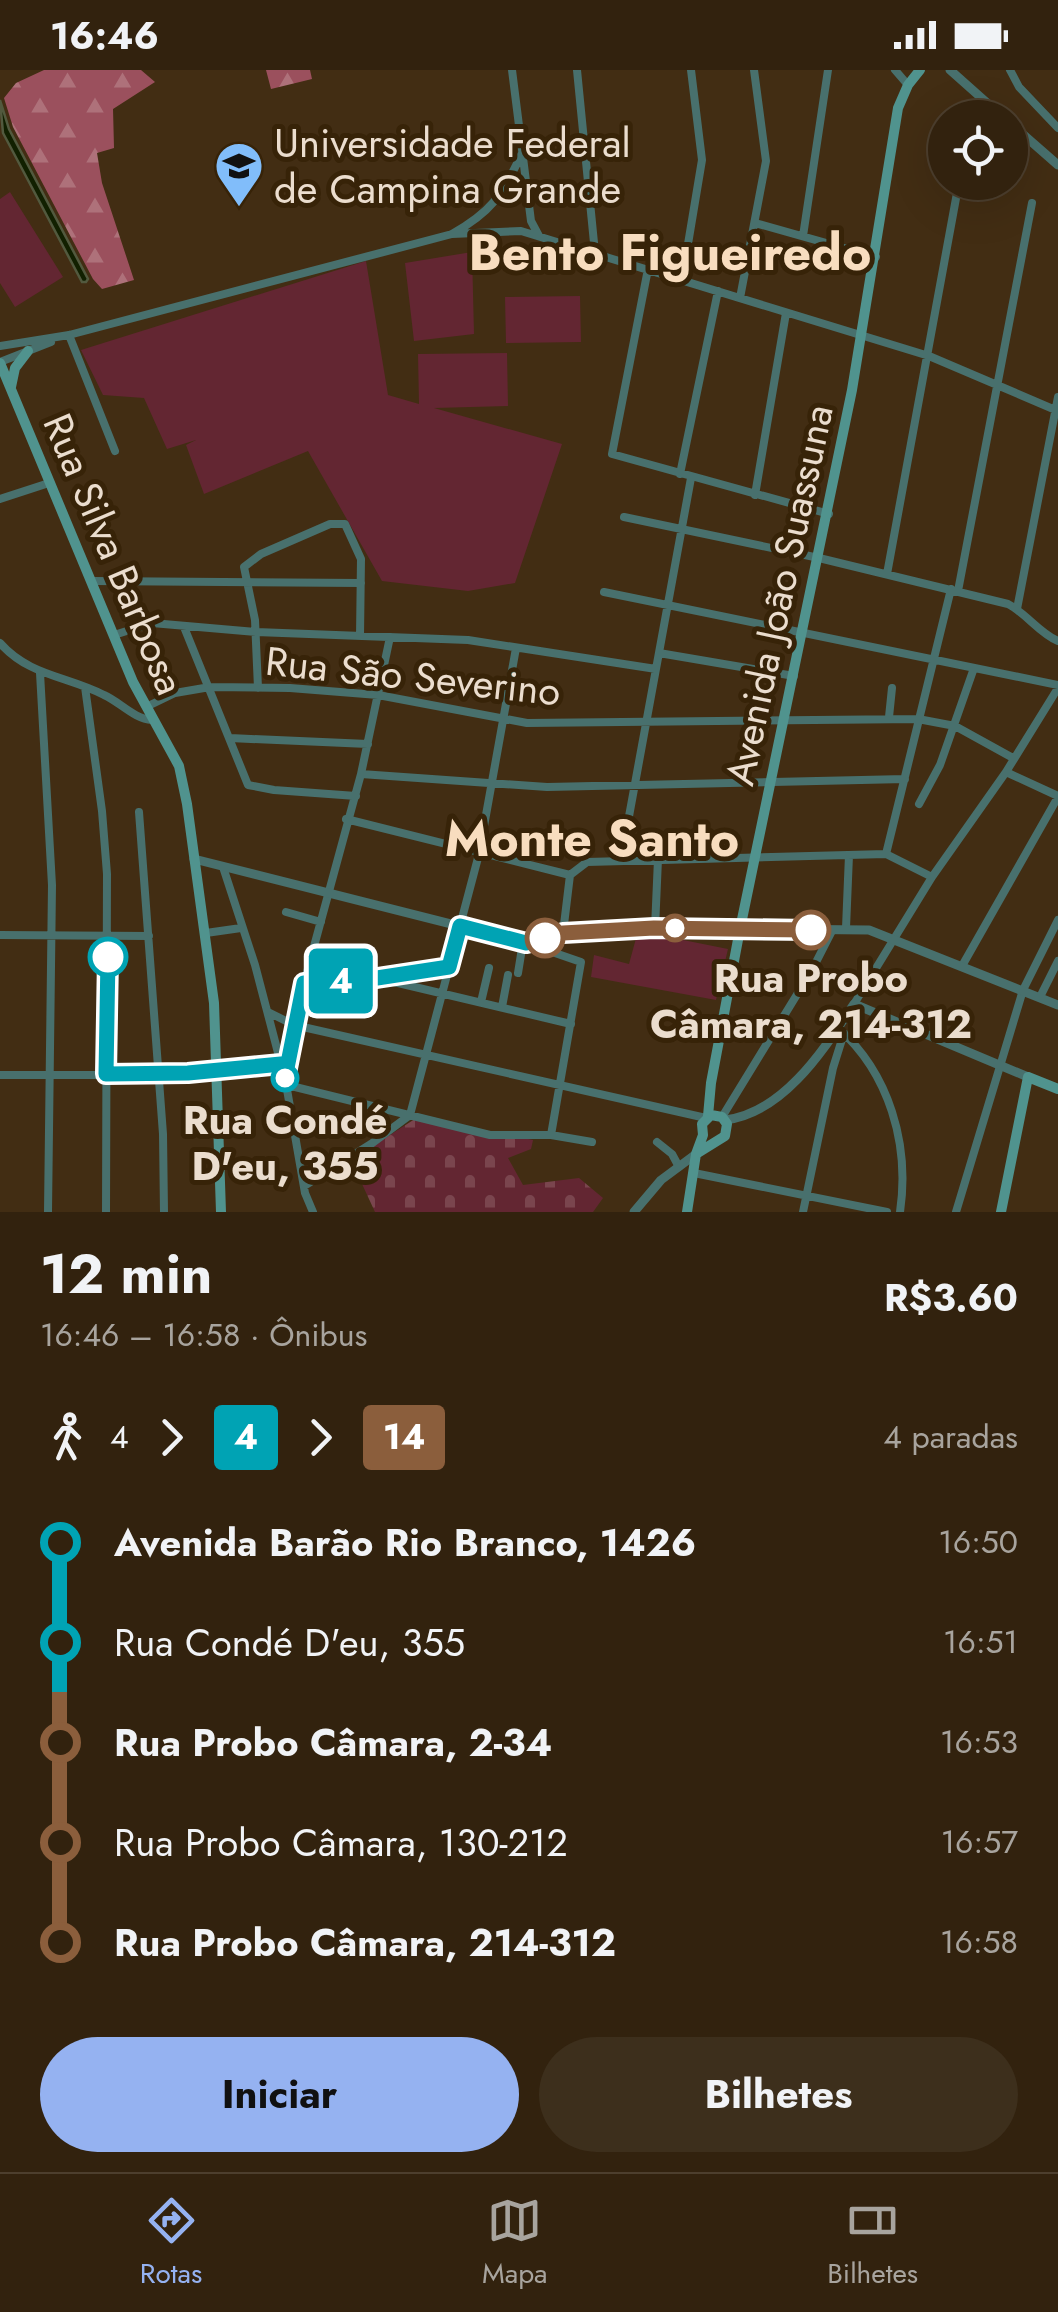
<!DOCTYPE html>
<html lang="pt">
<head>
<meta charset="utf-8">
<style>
	body { margin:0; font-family:Jost,sans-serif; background:#3d2f1c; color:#f1f3f6; height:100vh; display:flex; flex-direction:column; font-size:38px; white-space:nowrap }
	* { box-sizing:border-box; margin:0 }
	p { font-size:32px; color:#a8a49e }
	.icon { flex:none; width:55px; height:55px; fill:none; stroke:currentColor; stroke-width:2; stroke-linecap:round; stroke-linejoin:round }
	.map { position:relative; height:1142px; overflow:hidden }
	.panel { display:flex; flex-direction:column; background:#32220e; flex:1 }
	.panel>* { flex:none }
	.badge { padding:0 20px; border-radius:8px; font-size:35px; line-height:65px }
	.fabs { position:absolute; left:928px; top:30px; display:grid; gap:20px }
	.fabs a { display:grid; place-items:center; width:100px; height:100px; border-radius:50%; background:#32220e; box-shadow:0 10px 40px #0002,0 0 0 2px #4d3f2e; font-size:50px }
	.map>.badge { position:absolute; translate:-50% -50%; box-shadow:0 0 0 5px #fff }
	.legs { display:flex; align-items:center; gap:15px; height:110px; padding:0 40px; font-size:32px }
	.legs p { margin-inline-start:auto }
	.headline { display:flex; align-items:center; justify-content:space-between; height:170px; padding:0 40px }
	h1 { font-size:55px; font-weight:700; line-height:75px }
	.primary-button { display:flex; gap:20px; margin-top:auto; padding:20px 40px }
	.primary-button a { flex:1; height:115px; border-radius:60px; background:#95b2f1; color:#111; font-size:40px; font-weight:700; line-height:115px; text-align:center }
	.primary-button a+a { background:#3d2f1c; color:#f1f3f6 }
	ul { padding:0 40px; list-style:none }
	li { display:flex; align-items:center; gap:35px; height:100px; font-size:38px }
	li i { display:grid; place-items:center; width:15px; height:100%; margin:0 12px; background:currentColor }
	li i::after { content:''; width:25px; height:25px; margin:-12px; border:8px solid; border-radius:50%; background:#32220e }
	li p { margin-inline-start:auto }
	li:first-child i { background:linear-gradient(#0000 50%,currentColor 0) }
	li:last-child i { background:linear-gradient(currentColor 50%,#0000 0) }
	.status { display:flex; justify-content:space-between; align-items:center; height:70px; padding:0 50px; background:#32220e; direction:ltr }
	.status svg { height:28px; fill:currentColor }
	.dock { display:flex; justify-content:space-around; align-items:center; height:140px; border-top:2px solid #4d3f2e; background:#32220e; font-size:28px; color:#a8a49e }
	.dock a { display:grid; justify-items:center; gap:5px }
	.dock .selected { color:#95b2f1 }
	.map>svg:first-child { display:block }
</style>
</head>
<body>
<div class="status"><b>16:46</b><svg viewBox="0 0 49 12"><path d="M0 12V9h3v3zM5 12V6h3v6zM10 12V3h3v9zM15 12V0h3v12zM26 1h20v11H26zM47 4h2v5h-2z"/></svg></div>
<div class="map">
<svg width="1058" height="1142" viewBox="0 0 1058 1142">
	<defs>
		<pattern id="forest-firs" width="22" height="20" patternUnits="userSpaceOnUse" patternTransform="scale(2.5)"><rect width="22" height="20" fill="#9b505d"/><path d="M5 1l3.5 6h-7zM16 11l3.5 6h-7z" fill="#ae717a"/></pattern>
		<pattern id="cemetery-stones" width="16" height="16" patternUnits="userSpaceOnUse" patternTransform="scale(2.5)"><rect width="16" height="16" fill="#632632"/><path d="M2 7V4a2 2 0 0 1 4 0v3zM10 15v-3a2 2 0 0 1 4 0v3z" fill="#7a454e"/></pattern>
	</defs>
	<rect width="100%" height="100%" fill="#422d13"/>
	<path fill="#632632" d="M10 122 63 207 15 237 0 213V129Z
		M472 182 474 264 414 271 405 193Z
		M366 191 388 325 419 334 418 284 507 283 508 336 434 338 562 374 515 513 468 521 382 511 308 381 204 424 186 375 196 370 167 379 144 328 103 325 81 280Z
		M580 226 581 272 506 273 505 227Z
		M638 861 728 879 716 930 591 907 594 885 629 894Z"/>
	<path fill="url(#forest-firs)" d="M44 0H141L155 12 113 39 114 78 97 83 102 113 134 210 102 219 93 209 13 57 4 28 16 13Z
		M266 0H310L312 9 271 19Z"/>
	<path fill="url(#cemetery-stones)" d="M418 1047 533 1070 531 1079 508 1088 523 1115 579 1108 603 1128 593 1142H375L351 1090Z"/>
	<path fill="#112000" stroke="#52593e" stroke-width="2.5" d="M0 30 9 59 88 209 86 212H82L3 63Z"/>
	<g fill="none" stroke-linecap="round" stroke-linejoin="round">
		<path stroke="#48706d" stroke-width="8" d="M512 0 531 151 539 166
			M577 0 595 183
			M895 0 908 15
			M1010 0 1019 17 1058 58
			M755 153 876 187
			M452 164 521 161 929 286 1058 341
			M803 166 828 0
			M648 199 612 384 829 444
			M682 210 702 90 691 0
			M740 228 766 91 754 0
			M69 265 115 381
			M0 276 69 265 452 164C491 142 502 126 521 85
			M0 292 51 272
			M680 404 718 221
			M755 425 786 243
			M0 429 49 413
			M624 447 819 488 1008 534C1027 544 1039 563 1058 571
			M887 504 959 112
			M92 511 361 513
			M958 521 1032 133
			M604 522 1058 615
			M1017 539 1058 327
			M184 557 248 715 274 720 356 726
			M114 565 152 553 256 562 468 570 656 599
			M0 573C29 606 67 606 104 625 120 632 134 649 152 650
			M659 583 794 606
			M40 603 52 815 48 1142
			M85 617 102 741 107 804 106 1142
			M258 618 255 550 244 497 261 484 330 454H345L361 489 360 566
			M146 637 175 623 210 617 290 618 378 625 527 653 918 649 955 656 1013 688
			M889 647 892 618
			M230 668 368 674
			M1006 702 1058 726
			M361 704 547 717 905 709
			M919 734 940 695 974 598
			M139 742 163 1064 164 1142
			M346 749 570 805
			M886 784 951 519
			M621 790 691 408
			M223 797 255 895 282 998
			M286 842 321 852
			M655 858 658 789
			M846 858 849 785
			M206 863 241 858
			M563 863 570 805 587 792 886 784 932 807
			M0 865 149 866
			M526 873 581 892 551 1065
			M962 896 1058 727
			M518 903 523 872
			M377 908 571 954
			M304 913 377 908 449 897
			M1040 927 1058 891
			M481 932 489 898
			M854 934 932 807 1006 702 1058 618
			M502 937 508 905
			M268 942 294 955 706 1048
			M838 958C889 1003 910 1074 900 1142
			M0 1005H157L281 994
			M287 1015 490 1065H551L592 1072
			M722 1047 812 900 832 861
			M657 1072 672 1084 679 1097
			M694 1103 887 1142
			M304 1116 371 1074 410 1045 479 784 516 578
			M313 1142 305 1123 285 1008 304 913 361 704 390 567
			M803 1142 833 998 844 963
			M956 1142 1023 920 1058 850"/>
		<path stroke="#48706d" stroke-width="9" d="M950 0 1004 48
			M1010 53 1058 95
			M194 789 526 873 563 863 655 858 869 860 1058 935
			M725 1050C784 1043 824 979 854 934L1028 1007
			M634 1142 661 1110 696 1084"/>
		<path stroke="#50938e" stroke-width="10" d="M0 293 133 612 179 696 187 734 214 933 221 1142
			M11 317 15 298 28 281
			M708 1046 711 1013 740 859 852 320 898 38 908 15 920 0
			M687 1142 696 1084 703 1065 702 1054 711 1045 722 1047 727 1054 725 1066 696 1084
			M1001 1142 1028 1007 1058 1019"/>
	</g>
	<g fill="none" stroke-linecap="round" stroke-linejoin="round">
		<g stroke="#fff" stroke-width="22">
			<path id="line-1" d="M108 887 106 1004 188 1003 281 994 285 1008 304 913 377 908 449 897 460 856 526 873 545 868"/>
		</g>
		<g stroke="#fff" stroke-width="22">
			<path id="line-2" d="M545 868 563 863 654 858 811 860"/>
		</g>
		<use href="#line-1" stroke="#00a3b4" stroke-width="15"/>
		<use href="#line-2" stroke="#8b5e3c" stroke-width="15"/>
	</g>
	<defs>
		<g id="university-pin" transform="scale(2.5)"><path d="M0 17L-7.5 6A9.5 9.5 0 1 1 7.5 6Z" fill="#81bdfa" stroke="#372308"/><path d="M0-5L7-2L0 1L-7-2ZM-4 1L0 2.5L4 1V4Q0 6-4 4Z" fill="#111"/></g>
	</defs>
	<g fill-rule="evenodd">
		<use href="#university-pin" x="239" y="96"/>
	</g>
	<g fill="#fff" stroke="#8b5e3c" stroke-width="5">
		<circle cx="675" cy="858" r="12"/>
		<circle cx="811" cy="860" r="18"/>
		<circle cx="545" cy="868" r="18"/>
	</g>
	<g fill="#fff" stroke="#00a3b4" stroke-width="5">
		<circle cx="108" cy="887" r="18"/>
		<circle cx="285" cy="1008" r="12"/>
	</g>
	<g text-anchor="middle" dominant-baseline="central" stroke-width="10" stroke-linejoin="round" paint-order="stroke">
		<g font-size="40" fill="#ebddce" stroke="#372308" text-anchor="start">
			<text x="274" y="73">Universidade Federal<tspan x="274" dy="46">de Campina Grande</tspan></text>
		</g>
		<g font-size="40" fill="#ebddce" stroke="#372308">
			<text transform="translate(114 484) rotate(67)">Rua Silva Barbosa</text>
			<text transform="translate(779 525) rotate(-78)">Avenida João Suassuna</text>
			<text transform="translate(413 606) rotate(6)">Rua São Severino</text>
		</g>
		<g font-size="40" font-weight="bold" fill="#ebddce" stroke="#372308">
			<text x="811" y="908">Rua Probo<tspan x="811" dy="46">Câmara, 214-312</tspan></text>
			<text x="285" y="1050">Rua Condé<tspan x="285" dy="46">D'eu, 355</tspan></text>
		</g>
		<g font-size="50" font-weight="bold" fill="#f8ddbf" stroke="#372308">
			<text x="670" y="182">Bento Figueiredo</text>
			<text x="592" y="768">Monte Santo</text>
		</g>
	</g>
</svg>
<div class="fabs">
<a><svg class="icon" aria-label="locate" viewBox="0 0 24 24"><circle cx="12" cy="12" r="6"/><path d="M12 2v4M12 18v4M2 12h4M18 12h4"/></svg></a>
</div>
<b class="badge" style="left:341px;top:911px;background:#00a3b4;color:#fff">4</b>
</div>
<section class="panel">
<div class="headline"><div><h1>12 min</h1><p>16:46 – 16:58 · Ônibus</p></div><b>R$3.60</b></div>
<div class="legs"><svg class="icon" aria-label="walk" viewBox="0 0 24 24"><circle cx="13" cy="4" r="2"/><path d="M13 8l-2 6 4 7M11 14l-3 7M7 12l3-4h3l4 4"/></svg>4<svg class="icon" aria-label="forward" viewBox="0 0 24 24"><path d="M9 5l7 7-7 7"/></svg><b class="badge" style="background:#00a3b4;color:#fff">4</b><svg class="icon" aria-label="forward" viewBox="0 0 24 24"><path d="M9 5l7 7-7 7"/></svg><b class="badge" style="background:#8b5e3c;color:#fff">14</b><p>4 paradas</p></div>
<ul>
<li><i style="color:#00a3b4"></i><b>Avenida Barão Rio Branco, 1426</b><p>16:50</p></li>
<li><i style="color:#00a3b4"></i><span>Rua Condé D'eu, 355</span><p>16:51</p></li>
<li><i style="color:#8b5e3c"></i><b>Rua Probo Câmara, 2-34</b><p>16:53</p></li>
<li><i style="color:#8b5e3c"></i><span>Rua Probo Câmara, 130-212</span><p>16:57</p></li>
<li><i style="color:#8b5e3c"></i><b>Rua Probo Câmara, 214-312</b><p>16:58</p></li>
</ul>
<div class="primary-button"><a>Iniciar</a><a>Bilhetes</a></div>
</section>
<nav class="dock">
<a class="selected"><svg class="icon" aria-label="directions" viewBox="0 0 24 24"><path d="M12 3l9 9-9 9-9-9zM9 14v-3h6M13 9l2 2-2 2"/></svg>Rotas</a>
<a><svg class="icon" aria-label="map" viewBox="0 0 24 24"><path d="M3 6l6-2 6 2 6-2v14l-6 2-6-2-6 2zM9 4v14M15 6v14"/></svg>Mapa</a>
<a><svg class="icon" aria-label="tickets" viewBox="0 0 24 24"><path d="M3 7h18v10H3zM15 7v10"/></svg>Bilhetes</a>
</nav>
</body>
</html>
